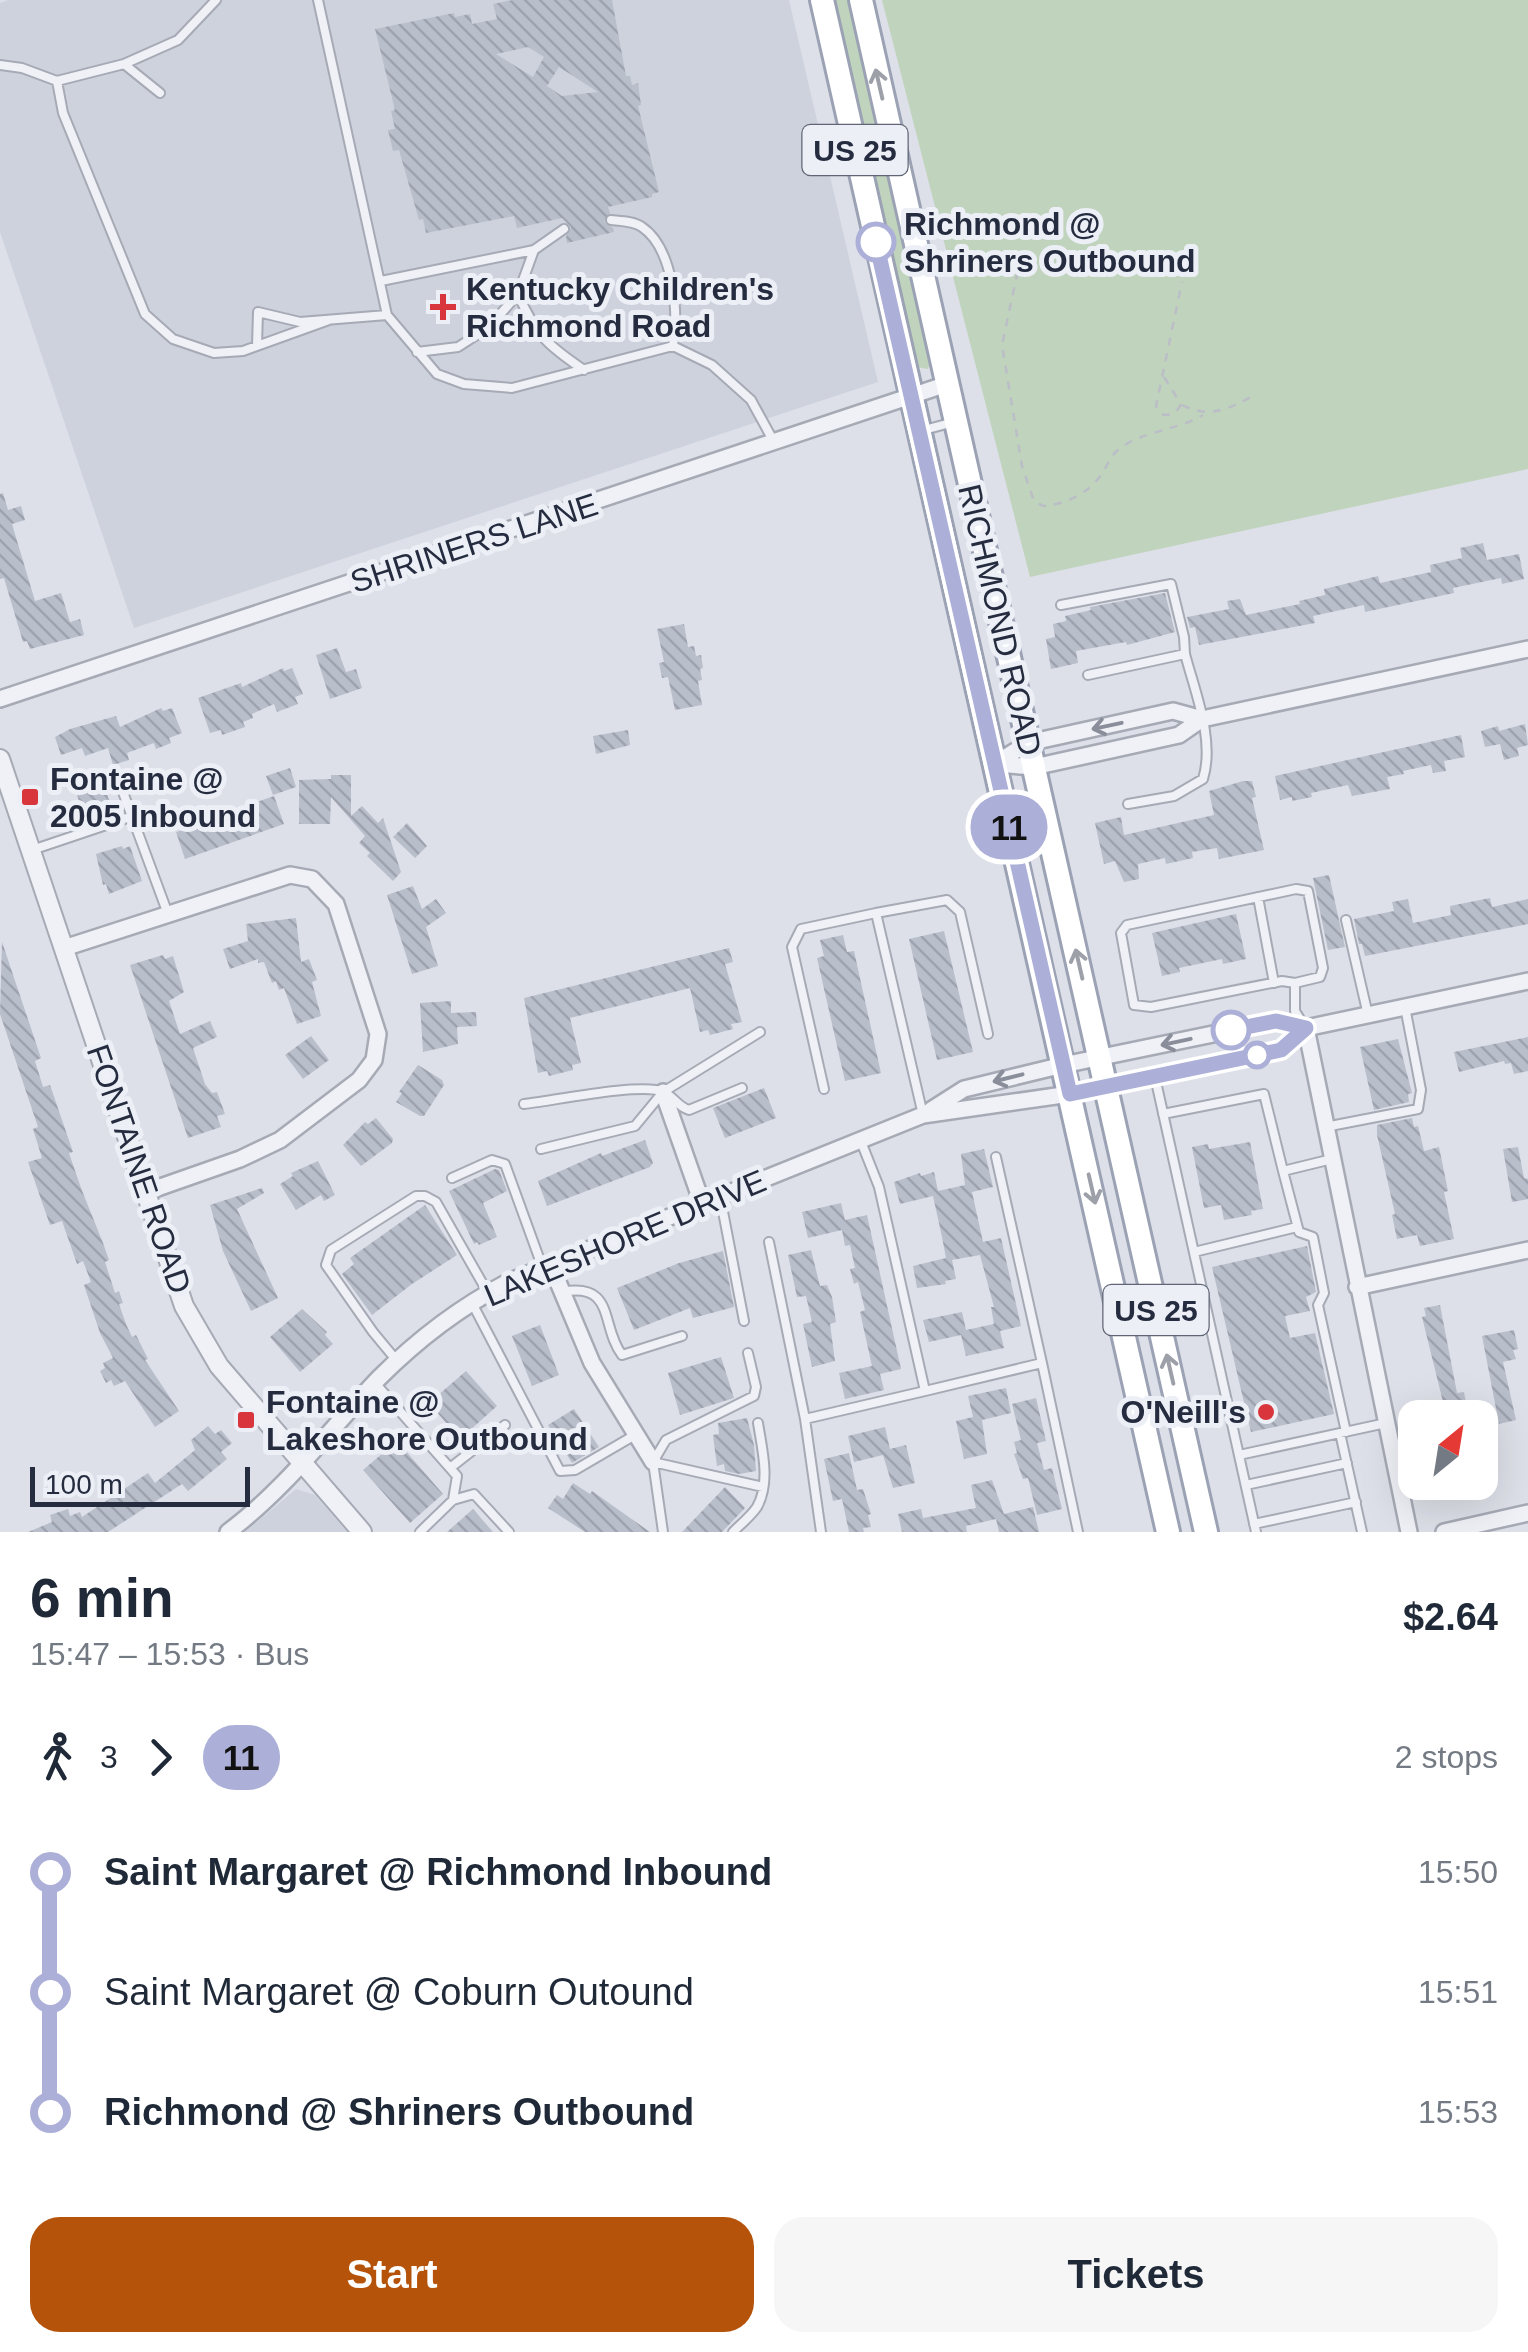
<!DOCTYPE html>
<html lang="en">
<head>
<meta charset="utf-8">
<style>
	body { margin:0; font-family:Helvetica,sans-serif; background:#f6f6f7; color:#1f2937; height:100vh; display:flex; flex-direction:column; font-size:38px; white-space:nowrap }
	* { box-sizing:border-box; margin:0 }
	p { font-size:32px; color:#747a83 }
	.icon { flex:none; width:55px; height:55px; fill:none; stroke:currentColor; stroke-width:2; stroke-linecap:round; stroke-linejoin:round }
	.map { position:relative; height:1532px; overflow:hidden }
	.details { display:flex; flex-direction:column; background:#fff; flex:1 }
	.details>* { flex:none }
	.badge { padding:0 20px; border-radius:32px; font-size:35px; line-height:65px }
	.needle { width:65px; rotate:30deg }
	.fabs { position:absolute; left:1398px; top:1400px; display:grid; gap:20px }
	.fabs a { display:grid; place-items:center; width:100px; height:100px; border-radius:20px; background:#fff; box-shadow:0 10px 40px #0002; font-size:50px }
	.scale { position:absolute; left:30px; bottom:25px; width:220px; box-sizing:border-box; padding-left:10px; border:5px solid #252c3f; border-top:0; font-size:28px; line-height:35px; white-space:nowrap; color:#252c3f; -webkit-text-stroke:8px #eceff6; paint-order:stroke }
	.map>.badge { position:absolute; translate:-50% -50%; box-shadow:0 0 0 5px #fff }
	.legs { display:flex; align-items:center; gap:15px; height:110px; padding:0 30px; font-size:32px }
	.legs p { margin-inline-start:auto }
	.headline { display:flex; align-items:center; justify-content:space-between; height:170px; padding:0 30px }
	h1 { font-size:55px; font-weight:600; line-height:75px }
	.primary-button { display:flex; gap:20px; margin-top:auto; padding:20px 30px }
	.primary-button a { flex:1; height:115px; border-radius:30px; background:#b45309; color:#fff; font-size:40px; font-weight:600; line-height:115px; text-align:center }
	.primary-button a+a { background:#f6f6f7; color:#1f2937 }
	ul { padding:0 30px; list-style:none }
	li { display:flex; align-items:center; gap:35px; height:120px; font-size:38px }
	li i { display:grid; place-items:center; width:15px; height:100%; margin:0 12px; background:currentColor }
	li i::after { content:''; width:25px; height:25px; margin:-12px; border:8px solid; border-radius:50%; background:#fff }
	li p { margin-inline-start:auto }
	li:first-child i { background:linear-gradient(#0000 50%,currentColor 0) }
	li:last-child i { background:linear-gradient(currentColor 50%,#0000 0) }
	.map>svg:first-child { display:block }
</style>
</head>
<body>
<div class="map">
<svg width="1528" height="1532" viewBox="0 0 1528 1532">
	<defs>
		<pattern id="building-back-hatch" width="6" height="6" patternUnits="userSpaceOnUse" patternTransform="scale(2.5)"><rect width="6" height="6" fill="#b9becb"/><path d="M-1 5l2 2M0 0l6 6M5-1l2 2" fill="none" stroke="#9fa3af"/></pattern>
	</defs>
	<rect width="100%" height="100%" fill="#dde0e8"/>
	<path fill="#ced2dd" d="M8 0H789L878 382 134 628 0 232V3Z
		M296 1489 315 1495 347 1532H245Z"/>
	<path fill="#c0d3bd" d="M831 0H849L931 359 928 369 916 367Z
		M882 0H1528V469L1030 577Z"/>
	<path fill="url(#building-back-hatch)" fill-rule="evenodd" d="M513 0H612L626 76H630L632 85 638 83 641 105 638 106 659 192 652 194V197L608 207 610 213 604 222 613 228 614 232 567 243 566 237 571 227 562 218 517 228 514 216 426 233 423 219 419 220 399 150 393 151 388 130 395 129 391 111 395 110 375 29 454 13 455 17 470 14 472 24 497 19 493 4ZM528 47 544 57 533 77 496 54ZM559 67 598 92 562 96 547 86Z
		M3 493 8 510 21 506 25 520 12 524 35 601 61 593 70 622 80 619 84 635 30 649 27 641 23 642 4 578 0 579V494Z
		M1483 543 1487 560 1519 554 1524 579 1502 584 1501 578 1453 588 1454 593 1365 612 1364 605 1313 616 1315 623 1199 645 1195 627 1190 628 1187 617 1229 609 1227 601 1240 599 1246 615 1300 604 1299 601 1325 595 1324 589 1378 576 1380 583 1431 572 1430 565 1462 558 1460 548Z
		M1165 593 1175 632 1127 645 1126 642 1076 651 1078 663 1051 669 1046 639 1055 637 1053 624 1066 621 1065 616 1091 610 1090 607Z
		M684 624 688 647 694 646 696 656 701 655 703 668 700 669 702 680 698 681 702 705 675 710 668 677 662 678 659 663 664 662 657 629Z
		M337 648 346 672 356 669 362 688 330 699 316 655Z
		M283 668 284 671 292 668 303 694 295 697 298 704 277 712 274 704 252 714 253 718 243 722 245 727 222 735 221 730 210 733 198 698 241 683 242 687Z
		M161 708 163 711 172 708 182 733 169 738 171 743 156 749 154 743 127 753 129 760 113 765 108 748 85 756 82 748 61 755 55 737 70 729 116 716 120 727Z
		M1525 724 1528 745 1517 748 1519 756 1504 760 1500 744 1485 747 1481 731 1498 726 1499 731Z
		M628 730 630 745 596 754 593 736Z
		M1461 735 1465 757 1444 761 1446 771 1433 773 1431 765 1403 771 1404 774 1387 777 1390 789 1352 796 1348 785 1311 793 1312 797 1292 801V797L1280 800 1275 776Z
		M290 768 296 787 273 795 266 776Z
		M331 775H351V816L362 806 378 823 383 818 401 872 393 881 367 856 370 853 359 843 365 836 331 797 330 824H299V780L331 779Z
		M102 779 114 815 86 824 75 788Z
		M1243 781H1252L1256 797 1252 798 1264 850 1219 859 1217 848 1192 852 1193 858 1166 864 1165 858 1138 864 1139 879 1124 882 1115 861 1104 864 1095 823 1121 817 1124 835 1214 815 1209 791Z
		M274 796 284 824 185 859 176 832 214 820 217 829 238 821 257 812 254 803Z
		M407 823 427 846 415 858 393 837Z
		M122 846 123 849 130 846 142 881 109 894 106 884 103 885 96 854Z
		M1329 875 1345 947 1328 950 1313 878Z
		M413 886 422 909 436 899 446 913 426 927 438 966 412 974 387 895Z
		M1490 898 1492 907 1528 899V924L1365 956 1362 944H1359L1354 919 1394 911 1392 902 1408 899 1413 923 1451 915 1450 906Z
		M1236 914 1246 959 1223 964 1222 959 1179 968 1180 972 1162 976 1152 933Z
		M296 918 301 962 309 959 317 980 312 982 321 1016 297 1024 284 988 279 990 276 981 272 983 264 962 258 963V959L230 969 223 949 248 941 246 924Z
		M944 931 973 1052 937 1060 909 939Z
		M843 935 847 952 854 951 881 1073 845 1081 817 958 824 956 820 940Z
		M2 942 41 1058 35 1061 43 1087 50 1085 73 1152 69 1153 81 1188 103 1243 109 1260 105 1262 115 1293 119 1291 123 1303 119 1304 126 1324 132 1337 136 1335 148 1359 145 1360 179 1411 155 1427 125 1381 114 1386 111 1380 106 1383 100 1371 105 1368 103 1363 113 1358 100 1333 84 1285 91 1282 83 1261 77 1264 62 1221 50 1225 28 1162 42 1158 33 1129 38 1127 0 1014Z
		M729 948 733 962 725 964 742 1022 731 1024 733 1029 710 1035 708 1030 700 1032 690 988 570 1018 581 1063 572 1065 573 1070 549 1076 547 1071 538 1073 524 998Z
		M163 955 165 959 173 956 184 992 169 1001 180 1034 210 1021 217 1037 193 1048 205 1084 212 1093 217 1092 225 1114 217 1116 221 1127 188 1138 130 965Z
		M451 1001V1013L476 1012 477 1026 457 1027 458 1044 423 1052 420 1003Z
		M311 1036 329 1060 303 1079 285 1055Z
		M1528 1037V1071L1514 1074 1511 1063 1505 1064 1504 1061 1459 1072 1454 1052Z
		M1398 1039 1412 1093 1408 1094 1409 1102 1374 1110 1360 1047Z
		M418 1065 442 1080 444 1085 424 1116H420L396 1102 402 1093 399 1092Z
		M764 1088 776 1118 725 1138 713 1108Z
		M376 1118 393 1139 392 1143 361 1166 343 1145 365 1122 368 1124Z
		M1412 1118 1414 1127 1418 1126 1424 1151 1439 1147 1448 1191 1444 1192 1454 1239 1420 1246 1417 1235 1397 1239 1392 1215 1395 1214 1377 1135V1125Z
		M645 1140 653 1163 650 1167 547 1206 538 1181 601 1153 602 1156Z
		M1250 1142 1263 1209 1251 1211 1252 1215 1224 1220 1221 1205 1204 1208 1192 1147 1208 1144 1209 1149Z
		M1518 1147 1524 1178 1528 1179V1199L1512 1202 1503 1149Z
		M984 1149 993 1187 972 1192 983 1242 1001 1238 1021 1326 1000 1331 1004 1348 966 1356 961 1335 929 1342 923 1320 962 1312 966 1330 994 1324 991 1307H994L980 1255 952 1260 956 1279 945 1281 946 1284 917 1288 913 1266 946 1258 942 1237 933 1196 900 1204 894 1182 920 1173 921 1176 934 1172 938 1191 965 1185 961 1154Z
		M318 1161 335 1195 324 1201 321 1195 296 1210 280 1184 293 1176 291 1173Z
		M495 1169 499 1170 507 1191 483 1203 497 1237 479 1245 477 1242 474 1244 449 1191Z
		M262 1188 264 1193 237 1209 278 1298 251 1311 223 1251 210 1205Z
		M841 1203 845 1220 867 1215 901 1369 880 1374 884 1390 845 1399 839 1373 872 1366 860 1312 865 1310 858 1282 854 1284 850 1269 855 1268 850 1245 845 1246 842 1230 808 1238 802 1212Z
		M425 1205 457 1255 412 1284 372 1315 342 1274 354 1264 350 1258Z
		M1307 1246 1316 1292 1306 1297 1310 1311 1285 1316 1290 1338 1315 1333 1334 1414 1251 1432 1212 1267Z
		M811 1250 820 1286 827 1285 832 1297 836 1322 830 1324 835 1361 812 1367 803 1324 812 1322 806 1296 797 1297 788 1255Z
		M723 1251 734 1307 693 1318 690 1308 634 1330 617 1288 679 1263Z
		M1440 1305 1457 1393 1464 1392 1469 1418H1441L1438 1407 1444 1406 1422 1317 1426 1316 1424 1308Z
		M302 1309 327 1332 325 1335 333 1344 300 1372 270 1337Z
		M540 1325 559 1375 532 1386 512 1336Z
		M1514 1330 1518 1349 1513 1350 1516 1359 1503 1362 1516 1420 1499 1424 1482 1336Z
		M721 1357 734 1398 680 1415 668 1373Z
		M466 1371 497 1406 460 1439 429 1403Z
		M1006 1388 1011 1413 982 1420 987 1454 964 1459 956 1421 973 1417 968 1396Z
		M1036 1398 1046 1441 1037 1443 1044 1470 1052 1468 1062 1509 1037 1515 1028 1478 1023 1479 1014 1454 1017 1453 1014 1442 1021 1440 1012 1404Z
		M574 1409 599 1447 572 1463 548 1425Z
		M747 1418 754 1445 756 1471 739 1474 725 1471 724 1464 717 1466 715 1451 713 1435 719 1434 718 1423Z
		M208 1426 215 1434 221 1430 232 1443 221 1452 227 1459 188 1491 182 1484 108 1532H28L52 1522 50 1515 68 1509 70 1516 80 1512 82 1517 148 1473 155 1483 195 1450 191 1440Z
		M885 1427 890 1449 906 1445 915 1483 893 1488 883 1455 854 1462 848 1436Z
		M397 1441 443 1494 410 1523 363 1470Z
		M849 1453 857 1490 863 1489 871 1514 868 1515 871 1527 863 1528 864 1532H849L842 1499 833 1501 824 1459Z
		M992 1480 1004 1514 1033 1507 1039 1532H999L996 1519 966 1526 967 1532H902L898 1514 921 1509 923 1518 976 1508 971 1485Z
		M573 1483 590 1494 592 1491 650 1532H585L548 1508 557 1495 563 1499Z
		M725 1487 745 1508 722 1532H682Z
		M473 1509 493 1532H447Z"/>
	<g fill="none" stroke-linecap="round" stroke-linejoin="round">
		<g stroke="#a6aab5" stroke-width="12">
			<path id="service" d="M318 0 387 315 437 374 464 384 512 388 673 346 712 365 751 400 774 442
				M124 64 160 93
				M0 65 22 68 57 81 124 64 178 40 216 0
				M57 81 63 113 145 314 173 339 214 353 243 351 329 320
				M611 220C621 221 634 221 642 227 673 248 679 312 673 346
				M381 281 534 250
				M518 294C536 335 547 345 584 370
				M257 345 258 312 300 322 387 315
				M417 352 458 347 489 327 518 294 534 250 564 229
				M924 430 954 422
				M1061 605 1171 584 1184 637 1185 654
				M1088 675 1185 654C1195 692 1215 740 1203 779L1174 796 1128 804
				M117 776 168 914
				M32 850 130 817
				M1258 897 1274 983
				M1346 920 1368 1015
				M1295 983 1282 981 1151 1007 1134 1005 1121 933 1127 925 1296 889 1308 891 1323 968 1320 977 1295 983V1011L1303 1024
				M1155 1077 1256 1532
				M824 1089 792 947 801 929 876 913
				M524 1104C552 1101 642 1082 664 1092 674 1097 678 1107 689 1110L742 1088
				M1163 1114 1264 1094 1283 1171
				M923 1115 876 913 947 900 960 912 988 1034
				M1325 1127 1418 1109 1421 1090 1405 1007
				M860 1139 879 1187 925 1391 1042 1363 996 1157
				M541 1149 635 1126 663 1092 760 1032
				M1332 1159 1283 1171 1299 1232 1313 1237 1324 1293 1318 1305 1346 1432
				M452 1178 492 1160 505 1164 542 1266
				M720 1196 744 1321
				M769 1242 805 1419 925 1391
				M1194 1252 1297 1227
				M562 1292C616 1282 600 1326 622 1355L682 1336
				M472 1303 560 1471 575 1470 635 1435
				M397 1361 373 1332 326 1265 331 1250 416 1196H425L436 1202 488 1293
				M1042 1363 1078 1532
				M375 1383 457 1476 453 1500
				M805 1419 821 1532
				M1340 1433 1362 1532
				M1239 1455 1386 1423
				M653 1462 763 1487
				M450 1468 505 1425
				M1246 1485 1347 1463
				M1254 1524 1356 1502
				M420 1532 453 1500 474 1494 509 1532
				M663 1532 653 1462 666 1440 754 1396 756 1387 748 1353
				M733 1532C741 1524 751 1516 757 1507 771 1482 762 1449 758 1423"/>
		</g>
		<g stroke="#a6aab5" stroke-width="20">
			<path id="minor" d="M0 699 947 384
				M996 763 1028 743 1173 711 1202 719
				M995 764 1034 767 1179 735 1202 719 1528 649
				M64 948 290 875 312 879 336 904 378 1034 374 1060 359 1080 280 1140 240 1159 146 1192
				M1306 1028 1409 1532
				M663 1092 702 1203
				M931 1110 964 1089 1063 1065 1276 1021 1306 1028 1528 981
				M550 1263 592 1363 653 1462
				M1357 1287 1528 1250
				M228 1532C286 1489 329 1430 379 1378 417 1340 460 1307 508 1282L923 1115 1070 1094 1281 1050 1306 1028
				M1444 1532 1528 1513"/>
		</g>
		<g stroke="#a6aab5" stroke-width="22">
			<path id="tertiary" d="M0 759 184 1306 219 1366 362 1532"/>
		</g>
		<g stroke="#9ba2b4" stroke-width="28">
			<path id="primary" d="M822 0 1168 1532
				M861 0 1206 1532"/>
		</g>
		<path stroke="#bbbec6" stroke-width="2.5" stroke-dasharray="8 8" stroke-linecap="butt" d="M1021 256 1002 345 1022 466 1034 501 1043 506C1067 504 1090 493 1103 472 1109 462 1112 453 1122 447 1144 431 1178 430 1203 415
			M1164 377 1181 404C1176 414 1172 416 1161 414L1156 406 1182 282
			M1182 405C1210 419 1228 409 1255 395"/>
		<use href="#service" stroke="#f0f1f6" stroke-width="8"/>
		<use href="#minor" stroke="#f0f1f6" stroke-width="15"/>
		<use href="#tertiary" stroke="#f0f1f6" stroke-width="18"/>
		<use href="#primary" stroke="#fff" stroke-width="22"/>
	</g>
	<defs><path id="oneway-shaft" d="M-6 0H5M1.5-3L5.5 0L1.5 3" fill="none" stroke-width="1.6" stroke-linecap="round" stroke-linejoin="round" transform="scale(2.5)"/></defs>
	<g stroke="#9da0a9">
		<use href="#oneway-shaft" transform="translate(879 84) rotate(-103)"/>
		<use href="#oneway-shaft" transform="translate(1079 964) rotate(-103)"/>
		<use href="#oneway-shaft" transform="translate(1092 1189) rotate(77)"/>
		<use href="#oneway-shaft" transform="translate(1170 1369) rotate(-103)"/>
	</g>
	<g stroke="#8a8e9a">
		<use href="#oneway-shaft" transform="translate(1107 726) rotate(168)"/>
		<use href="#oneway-shaft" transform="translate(1176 1042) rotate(168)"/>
		<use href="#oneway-shaft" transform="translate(1008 1078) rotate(166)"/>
	</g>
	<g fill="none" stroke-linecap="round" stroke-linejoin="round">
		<g stroke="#fff" stroke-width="22">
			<path id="line-1" d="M876 242 1070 1094 1281 1050 1306 1028 1276 1021 1231 1030"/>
		</g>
		<use href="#line-1" stroke="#acafd7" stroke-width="15"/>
	</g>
	<g fill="#fff" stroke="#acafd7" stroke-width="5">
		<circle cx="876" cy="242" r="18"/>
		<circle cx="1231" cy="1030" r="18"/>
		<circle cx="1257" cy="1055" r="12"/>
	</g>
	<g fill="#d8363c" stroke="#eceff6" stroke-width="4">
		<path d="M438 292h10v10h10v10h-10v10h-10v-10h-10v-10h10z"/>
		<rect x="20" y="787" width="20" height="20" rx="5"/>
		<circle cx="1266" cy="1412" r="10"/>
		<rect x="236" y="1410" width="20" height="20" rx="5"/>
	</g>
	<g text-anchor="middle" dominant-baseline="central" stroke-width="10" stroke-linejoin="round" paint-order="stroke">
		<g fill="#eceff6" stroke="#616676" stroke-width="2.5">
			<rect x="802.5" y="125" width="105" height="50" rx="8"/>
			<rect x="1103.5" y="1285" width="105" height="50" rx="8"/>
		</g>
		<g font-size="30" font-weight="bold" fill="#252c3f">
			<text x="855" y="150">US 25</text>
			<text x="1156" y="1310">US 25</text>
		</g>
		<g font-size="32" font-weight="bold" fill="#252c3f" stroke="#eceff6" text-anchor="start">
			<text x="904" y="224">Richmond @<tspan x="904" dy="37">Shriners Outbound</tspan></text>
		</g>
		<g font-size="32" font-weight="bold" fill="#252c3f" stroke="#eceff6" text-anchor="start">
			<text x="466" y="289">Kentucky Children's<tspan x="466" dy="37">Richmond Road</tspan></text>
			<text x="50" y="779">Fontaine @<tspan x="50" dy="37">2005 Inbound</tspan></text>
			<text x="266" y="1402">Fontaine @<tspan x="266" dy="37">Lakeshore Outbound</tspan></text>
			<text x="1246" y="1412" text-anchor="end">O'Neill's</text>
		</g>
		<g font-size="32" fill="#252c3f" stroke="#eceff6">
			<text transform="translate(474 543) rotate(-18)">SHRINERS LANE</text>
			<text transform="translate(1000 620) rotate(77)">RICHMOND ROAD</text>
			<text transform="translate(139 1169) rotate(71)">FONTAINE ROAD</text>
			<text transform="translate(625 1238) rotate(-23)">LAKESHORE DRIVE</text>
		</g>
	</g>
</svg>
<div class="fabs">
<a><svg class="needle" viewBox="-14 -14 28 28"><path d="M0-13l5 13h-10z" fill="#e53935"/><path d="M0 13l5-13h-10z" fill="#747a83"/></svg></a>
</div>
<div class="scale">100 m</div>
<b class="badge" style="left:1009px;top:827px;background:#acafd7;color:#111">11</b>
</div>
<section class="details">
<div class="headline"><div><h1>6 min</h1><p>15:47 – 15:53 · Bus</p></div><b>$2.64</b></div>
<div class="legs"><svg class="icon" aria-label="walk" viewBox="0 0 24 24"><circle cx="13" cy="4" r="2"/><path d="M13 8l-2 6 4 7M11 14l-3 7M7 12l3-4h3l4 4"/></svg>3<svg class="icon" aria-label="forward" viewBox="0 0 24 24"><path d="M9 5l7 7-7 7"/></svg><b class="badge" style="background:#acafd7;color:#111">11</b><p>2 stops</p></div>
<ul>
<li><i style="color:#acafd7"></i><b>Saint Margaret @ Richmond Inbound</b><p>15:50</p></li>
<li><i style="color:#acafd7"></i><span>Saint Margaret @ Coburn Outound</span><p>15:51</p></li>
<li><i style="color:#acafd7"></i><b>Richmond @ Shriners Outbound</b><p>15:53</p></li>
</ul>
<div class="primary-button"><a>Start</a><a>Tickets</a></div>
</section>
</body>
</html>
